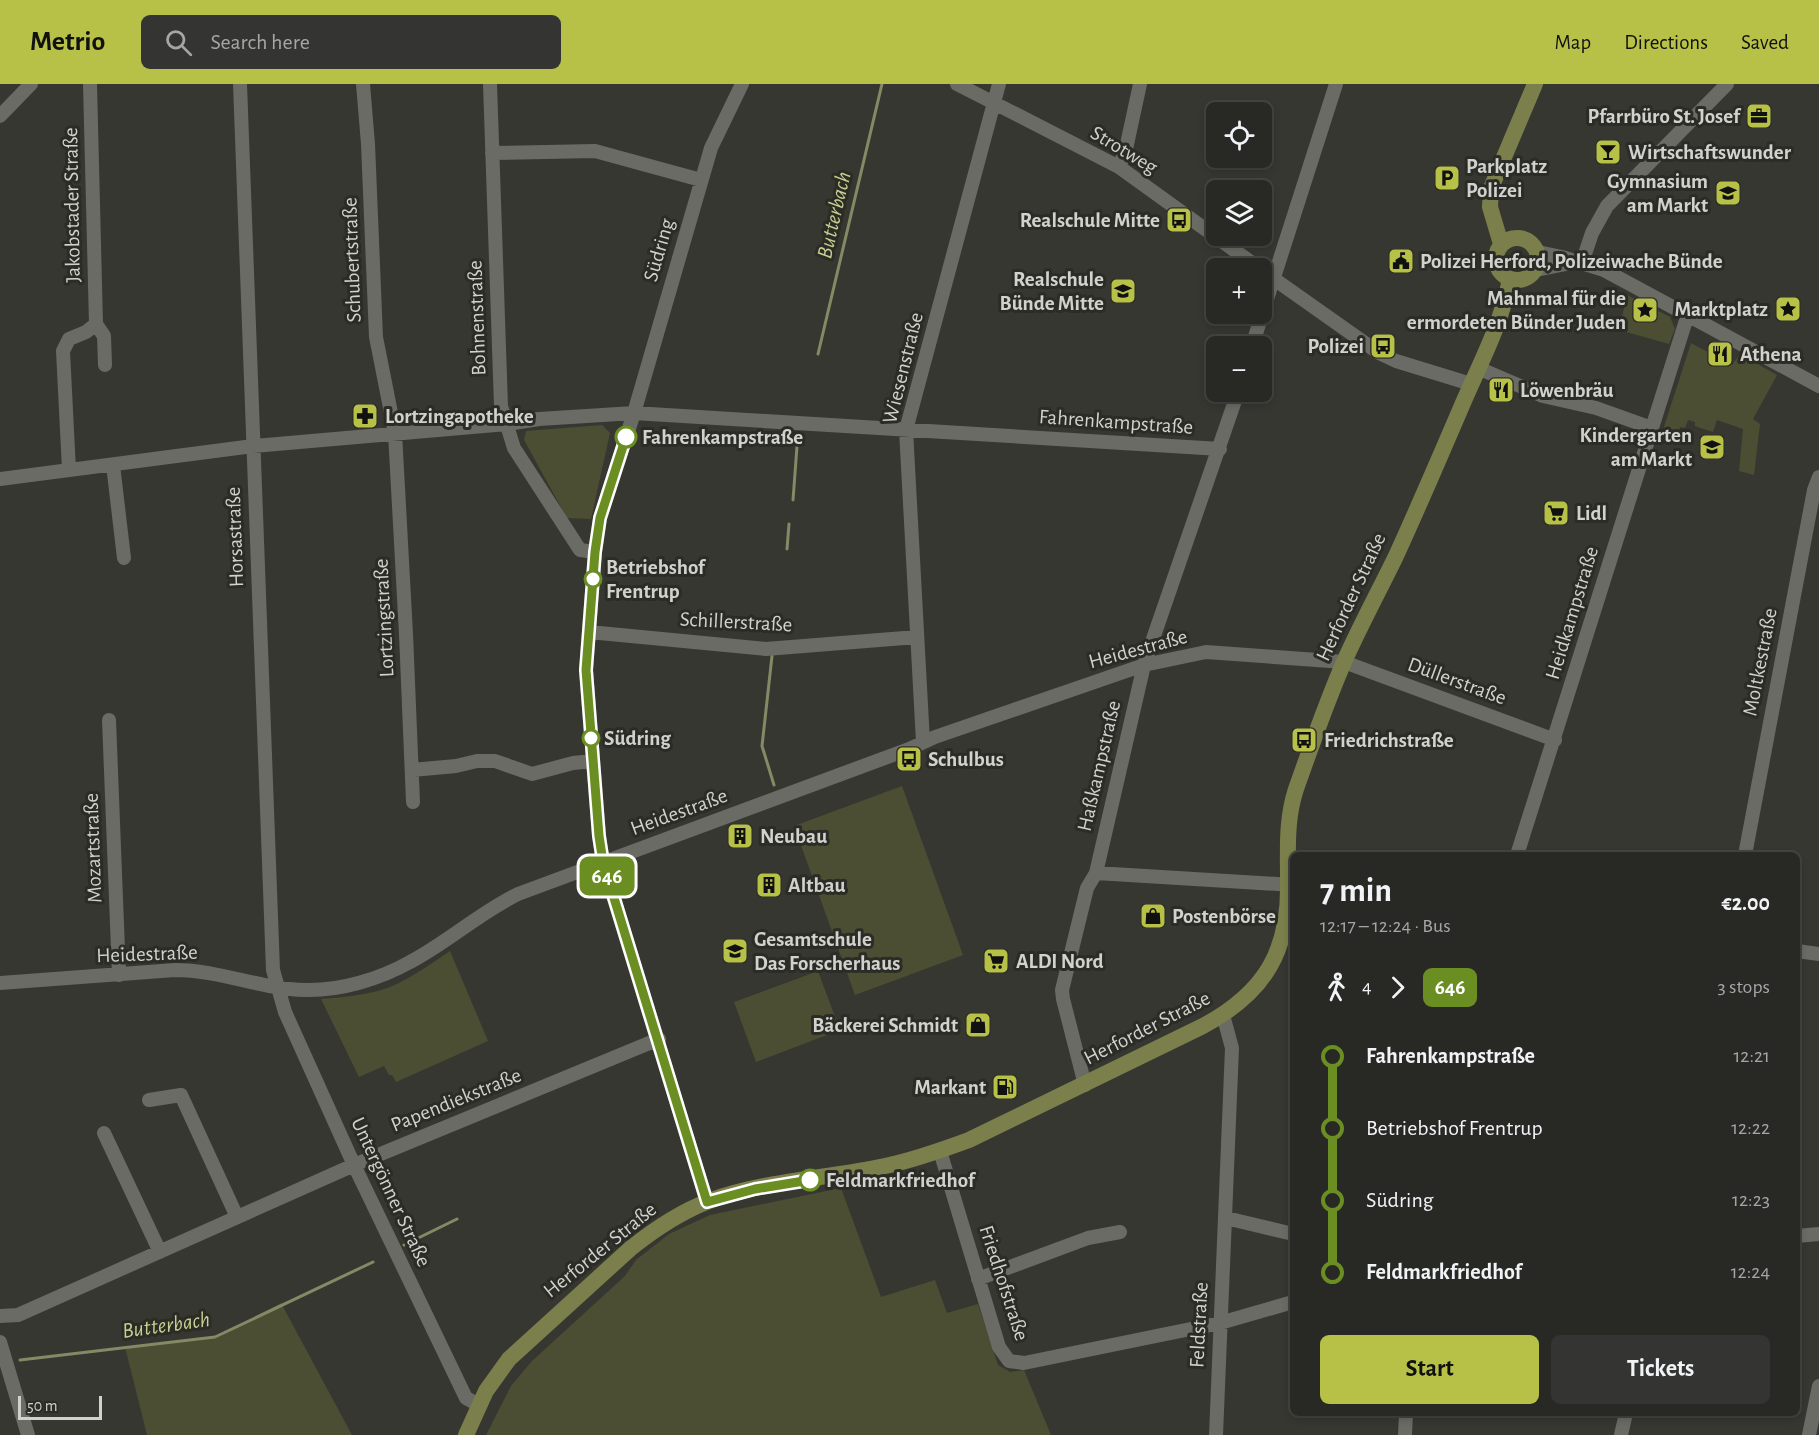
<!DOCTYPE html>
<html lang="en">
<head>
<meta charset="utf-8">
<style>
	body { margin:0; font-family:"Alegreya Sans",sans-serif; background:#343532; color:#f1f3f6; height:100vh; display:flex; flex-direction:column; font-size:22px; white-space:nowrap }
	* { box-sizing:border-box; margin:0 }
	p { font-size:20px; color:#a5a6a7 }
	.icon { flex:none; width:33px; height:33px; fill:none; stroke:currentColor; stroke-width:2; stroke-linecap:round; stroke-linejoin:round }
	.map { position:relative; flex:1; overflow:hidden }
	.details { position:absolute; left:1290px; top:768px; width:510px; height:564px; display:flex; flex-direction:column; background:#282925; border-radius:9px; box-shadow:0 3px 9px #0003,0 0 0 2px #444542 }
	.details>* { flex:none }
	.badge { padding:0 12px; border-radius:9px; font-size:21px; line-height:39px }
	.buttons { position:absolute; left:1206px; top:18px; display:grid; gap:12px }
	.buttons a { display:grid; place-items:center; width:66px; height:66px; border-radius:9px; background:#282925; box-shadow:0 3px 9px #0003,0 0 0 2px #444542; font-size:30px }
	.scale { position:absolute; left:18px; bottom:15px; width:84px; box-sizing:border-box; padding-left:6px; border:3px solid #d1d1ce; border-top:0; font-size:16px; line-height:21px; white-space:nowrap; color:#d1d1ce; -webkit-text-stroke:4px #2c2c27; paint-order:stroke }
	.map>.badge { position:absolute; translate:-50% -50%; box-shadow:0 0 0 3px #fff }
	.legs { display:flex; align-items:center; gap:9px; height:66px; padding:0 30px; font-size:20px }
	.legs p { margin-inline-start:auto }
	.overview { display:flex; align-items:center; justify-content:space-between; height:102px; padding:0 30px }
	h1 { font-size:33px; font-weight:700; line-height:45px }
	.button { display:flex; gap:12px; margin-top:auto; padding:12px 30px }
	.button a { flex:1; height:69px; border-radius:9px; background:#b8c147; color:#111; font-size:24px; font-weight:700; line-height:69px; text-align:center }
	.button a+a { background:#343532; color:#f1f3f6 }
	ul { padding:0 30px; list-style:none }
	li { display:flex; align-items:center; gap:21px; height:72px; font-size:22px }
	li i { display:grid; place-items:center; width:9px; height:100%; margin:0 8px; background:currentColor }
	li i::after { content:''; width:15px; height:15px; margin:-8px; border:4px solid; border-radius:50%; background:#282925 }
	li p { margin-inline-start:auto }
	li:first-child i { background:linear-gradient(#0000 50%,currentColor 0) }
	li:last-child i { background:linear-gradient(currentColor 50%,#0000 0) }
	header { display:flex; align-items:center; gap:36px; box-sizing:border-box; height:84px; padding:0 30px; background:#b8c147; color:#111 }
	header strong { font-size:28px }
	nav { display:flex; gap:33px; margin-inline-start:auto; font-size:21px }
	.search { width:420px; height:54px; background:#343532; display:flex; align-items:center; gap:15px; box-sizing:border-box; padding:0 21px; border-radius:9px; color:#a5a6a7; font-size:22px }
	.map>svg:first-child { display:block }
</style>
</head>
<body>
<header>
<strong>Metrio</strong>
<div class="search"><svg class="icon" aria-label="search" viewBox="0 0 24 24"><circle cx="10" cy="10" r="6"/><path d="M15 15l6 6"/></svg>Search here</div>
<nav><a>Map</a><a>Directions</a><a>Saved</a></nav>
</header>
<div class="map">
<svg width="1819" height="1351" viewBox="0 0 1819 1351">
	<rect width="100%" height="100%" fill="#363731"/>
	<path fill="#4c4e33" d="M1627 211 1670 233 1675 245 1669 260 1619 246Z
		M1691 259 1732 281 1740 270 1777 291 1753 335 1760 340 1754 391 1739 387 1743 345 1717 336 1713 348 1695 342V338L1688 336 1685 344 1680 343 1677 353 1662 349Z
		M602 341 610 349 591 435 567 434 524 356 526 347Z
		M902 702 963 871 855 911 794 742Z
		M450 867 488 957 396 998 392 991H389L384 982 359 993 321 915C344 913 369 911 390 903 411 894 431 880 450 867Z
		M818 887 840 946 756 978 734 918Z
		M841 1104 881 1213 935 1196 947 1229 978 1220 998 1281 1010 1288 1024 1286 1051 1351H486L511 1302 532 1277 625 1192 636 1176 669 1150 710 1131Z
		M281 1219 352 1351H147L125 1263 216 1254Z"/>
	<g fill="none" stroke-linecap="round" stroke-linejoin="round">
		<path stroke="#858965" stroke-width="3" d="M818 270 882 0
			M793 416 798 349
			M787 465 789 440
			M772 572 762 662 774 701
			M404 1161 457 1135
			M20 1276 215 1253 373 1178"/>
		<path stroke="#6a6b64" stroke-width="14" d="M240 0 273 886 285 928 354 1081 466 1314 479 1321
			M363 0 368 60 376 253 395 349 406 550 413 718
			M490 0 501 322 514 364 580 466 595 468
			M957 0 1119 83 1259 184
			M0 32 31 0
			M492 69 595 67 701 96
			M1119 83 1126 65 1140 0
			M1538 168 1562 173 1604 186 1819 302
			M1582 179 1592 149 1607 122 1727 0
			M1536 186 1576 178
			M1267 190 1379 269 1396 277 1471 300
			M96 240 104 252 105 281
			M1252 262 1336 0
			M1478 284 1543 312 1596 324 1652 344
			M113 381 124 474
			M69 386 63 267 69 255 86 248 96 240 90 0
			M0 395 253 362 507 340 539 335 634 329 1220 365
			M589 548 766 565 917 553
			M109 636 119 891
			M923 658 906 346 999 0
			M412 686 456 682 477 677H495L532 690 573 679 593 677
			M1517 771 1688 230
			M1745 771 1814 406 1819 393
			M1096 789 1293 801
			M1797 867 1819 870
			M0 899 175 886C219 886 261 905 305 906 340 907 380 895 410 878 448 858 479 829 518 810L909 665 935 653 1144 581 1206 568 1344 578 1555 656
			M1085 1001 1063 915 1062 906 1087 804 1096 789 1144 581 1238 308
			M149 1016 181 1011 237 1133
			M104 1049 160 1168
			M940 1067 999 1263 1009 1277 1024 1279 1220 1239 1293 1218
			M707 1118 603 779 599 752 586 586 595 468 600 434 634 329 711 64 742 0
			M1226 1134 1293 1150
			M1797 1152 1819 1150
			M978 1195 1088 1154 1120 1148
			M0 1232 18 1231 354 1081 659 955
			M0 1258 28 1351
			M1216 1351 1232 964 1223 931
			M1405 1351 1406 1329
			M1621 1351 1626 1329
			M1809 1351 1819 1302"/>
		<path stroke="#7b7f4b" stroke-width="16" d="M1496 175a21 21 0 1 1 42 0a21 21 0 1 1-42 0Z
			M1501 160 1490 123 1491 104 1535 0
			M466 1351 486 1307 509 1275 631 1164C655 1145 680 1128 709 1117 762 1097 830 1094 885 1082 914 1076 942 1066 969 1056L1203 942C1266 908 1290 866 1288 795 1288 765 1286 735 1296 705 1311 663 1326 619 1344 578 1360 542 1379 507 1396 472 1418 424 1439 375 1460 326 1478 283 1501 242 1510 195"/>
	</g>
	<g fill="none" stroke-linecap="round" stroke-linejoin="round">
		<g stroke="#fff" stroke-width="14">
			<path id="line-1" d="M626 353 600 434 595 468 586 586 599 752 603 778 707 1118 755 1105 810 1096"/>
		</g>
		<use href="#line-1" stroke="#6b8e23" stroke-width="9"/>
	</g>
	<defs>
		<g id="office-square" transform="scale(1.35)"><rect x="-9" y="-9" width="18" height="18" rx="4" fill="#b8c147" stroke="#2c2c27"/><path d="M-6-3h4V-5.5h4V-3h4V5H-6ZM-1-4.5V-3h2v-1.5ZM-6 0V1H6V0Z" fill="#111"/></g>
		<g id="bar-square" transform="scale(1.35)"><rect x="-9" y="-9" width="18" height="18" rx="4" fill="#b8c147" stroke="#2c2c27"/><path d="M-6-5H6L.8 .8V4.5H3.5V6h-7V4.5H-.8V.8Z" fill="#111"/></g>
		<g id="parking-square" transform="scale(1.35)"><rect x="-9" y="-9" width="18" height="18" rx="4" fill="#b8c147" stroke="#2c2c27"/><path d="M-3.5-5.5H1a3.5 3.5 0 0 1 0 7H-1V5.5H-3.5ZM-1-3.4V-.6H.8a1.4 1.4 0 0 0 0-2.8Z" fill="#111"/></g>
		<g id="school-square" transform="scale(1.35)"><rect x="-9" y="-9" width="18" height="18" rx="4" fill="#b8c147" stroke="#2c2c27"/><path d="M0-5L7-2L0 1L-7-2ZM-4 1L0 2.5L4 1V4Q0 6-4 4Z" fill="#111"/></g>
		<g id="bus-square" transform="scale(1.35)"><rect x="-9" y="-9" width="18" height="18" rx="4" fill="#b8c147" stroke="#2c2c27"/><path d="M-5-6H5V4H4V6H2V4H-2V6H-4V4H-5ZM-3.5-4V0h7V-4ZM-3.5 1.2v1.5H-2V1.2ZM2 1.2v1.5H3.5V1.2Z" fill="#111"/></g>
		<g id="civic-square" transform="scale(1.35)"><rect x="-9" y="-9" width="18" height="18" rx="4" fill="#b8c147" stroke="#2c2c27"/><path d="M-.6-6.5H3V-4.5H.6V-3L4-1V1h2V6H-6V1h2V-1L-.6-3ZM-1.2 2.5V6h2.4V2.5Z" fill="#111"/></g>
		<g id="sight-square" transform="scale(1.35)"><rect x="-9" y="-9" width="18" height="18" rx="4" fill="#b8c147" stroke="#2c2c27"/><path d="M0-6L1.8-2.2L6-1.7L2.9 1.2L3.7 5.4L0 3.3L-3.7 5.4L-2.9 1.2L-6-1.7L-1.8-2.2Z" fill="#111"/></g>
		<g id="restaurant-square" transform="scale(1.35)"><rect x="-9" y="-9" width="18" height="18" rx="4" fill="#b8c147" stroke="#2c2c27"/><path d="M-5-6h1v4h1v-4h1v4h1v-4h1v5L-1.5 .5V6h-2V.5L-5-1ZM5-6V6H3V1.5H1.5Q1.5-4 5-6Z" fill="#111"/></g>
		<g id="pharmacy-square" transform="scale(1.35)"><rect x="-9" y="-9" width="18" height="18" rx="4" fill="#b8c147" stroke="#2c2c27"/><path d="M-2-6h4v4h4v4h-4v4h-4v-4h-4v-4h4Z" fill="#111"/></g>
		<g id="supermarket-square" transform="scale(1.35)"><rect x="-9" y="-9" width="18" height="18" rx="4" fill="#b8c147" stroke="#2c2c27"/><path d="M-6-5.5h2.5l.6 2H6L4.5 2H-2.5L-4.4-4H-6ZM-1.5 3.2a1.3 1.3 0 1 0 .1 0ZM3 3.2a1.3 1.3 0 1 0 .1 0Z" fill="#111"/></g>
		<g id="building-square" transform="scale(1.35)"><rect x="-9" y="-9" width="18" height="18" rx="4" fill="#b8c147" stroke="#2c2c27"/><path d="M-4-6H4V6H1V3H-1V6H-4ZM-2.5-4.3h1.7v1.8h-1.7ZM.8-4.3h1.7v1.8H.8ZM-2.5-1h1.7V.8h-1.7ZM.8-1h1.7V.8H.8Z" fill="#111"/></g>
		<g id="shop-square" transform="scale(1.35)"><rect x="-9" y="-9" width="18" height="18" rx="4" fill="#b8c147" stroke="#2c2c27"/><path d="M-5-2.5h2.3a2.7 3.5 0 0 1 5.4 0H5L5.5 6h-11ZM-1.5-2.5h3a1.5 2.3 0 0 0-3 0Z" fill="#111"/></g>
		<g id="fuel-square" transform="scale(1.35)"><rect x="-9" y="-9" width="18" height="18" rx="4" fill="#b8c147" stroke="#2c2c27"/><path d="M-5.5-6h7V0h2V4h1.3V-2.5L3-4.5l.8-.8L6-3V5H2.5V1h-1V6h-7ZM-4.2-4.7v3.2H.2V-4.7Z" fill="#111"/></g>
	</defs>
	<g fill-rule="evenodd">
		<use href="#office-square" x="1759" y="32"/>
		<use href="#bar-square" x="1608" y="68"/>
		<use href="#parking-square" x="1447" y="94"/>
		<use href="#school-square" x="1728" y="109"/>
		<use href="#bus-square" x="1179" y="136"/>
		<use href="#civic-square" x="1401" y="177"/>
		<use href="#school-square" x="1123" y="207"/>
		<use href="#sight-square" x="1788" y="225"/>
		<use href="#sight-square" x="1645" y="226"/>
		<use href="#bus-square" x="1383" y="262"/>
		<use href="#restaurant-square" x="1720" y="270"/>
		<use href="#restaurant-square" x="1501" y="306"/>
		<use href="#pharmacy-square" x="365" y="332"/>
		<use href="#school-square" x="1712" y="363"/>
		<use href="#supermarket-square" x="1556" y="429"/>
		<use href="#bus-square" x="1304" y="656"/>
		<use href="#bus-square" x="909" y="675"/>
		<use href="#building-square" x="740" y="752"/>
		<use href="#building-square" x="769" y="801"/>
		<use href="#shop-square" x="1153" y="832"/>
		<use href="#school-square" x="735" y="867"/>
		<use href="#supermarket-square" x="996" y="877"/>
		<use href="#shop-square" x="978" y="941"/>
		<use href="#fuel-square" x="1005" y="1003"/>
	</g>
	<g fill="#fff" stroke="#6b8e23" stroke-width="3">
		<circle cx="626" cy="353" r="10"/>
		<circle cx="593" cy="495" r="8"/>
		<circle cx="591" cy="654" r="8"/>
		<circle cx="810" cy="1096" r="10"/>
	</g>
	<g text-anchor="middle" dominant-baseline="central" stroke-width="6" stroke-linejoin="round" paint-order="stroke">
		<g font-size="21" font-weight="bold" fill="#d1d1ce" stroke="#2c2c27" text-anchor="start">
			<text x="1740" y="32" text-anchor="end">Pfarrbüro St. Josef</text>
			<text x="1628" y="68">Wirtschaftswunder</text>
			<text x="1466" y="82">Parkplatz<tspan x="1466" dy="24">Polizei</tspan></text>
			<text x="1708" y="97" text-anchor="end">Gymnasium<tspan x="1708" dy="24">am Markt</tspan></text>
			<text x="1160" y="136" text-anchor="end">Realschule Mitte</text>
			<text x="1420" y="177">Polizei Herford, Polizeiwache Bünde</text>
			<text x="1104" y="195" text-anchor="end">Realschule<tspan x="1104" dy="24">Bünde Mitte</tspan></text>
			<text x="1626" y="214" text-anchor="end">Mahnmal für die<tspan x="1626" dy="24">ermordeten Bünder Juden</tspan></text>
			<text x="1768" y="225" text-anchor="end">Marktplatz</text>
			<text x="1364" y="262" text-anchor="end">Polizei</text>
			<text x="1740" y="270">Athena</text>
			<text x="1520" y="306">Löwenbräu</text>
			<text x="385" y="332">Lortzingapotheke</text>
			<text x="1692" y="351" text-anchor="end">Kindergarten<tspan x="1692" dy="24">am Markt</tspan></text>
			<text x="1576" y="429">Lidl</text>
			<text x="1324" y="656">Friedrichstraße</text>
			<text x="928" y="675">Schulbus</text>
			<text x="760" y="752">Neubau</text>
			<text x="788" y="801">Altbau</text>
			<text x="1172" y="832">Postenbörse</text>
			<text x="754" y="855">Gesamtschule<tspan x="754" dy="24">Das Forscherhaus</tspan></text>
			<text x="1016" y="877">ALDI Nord</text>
			<text x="958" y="941" text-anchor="end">Bäckerei Schmidt</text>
			<text x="986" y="1003" text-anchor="end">Markant</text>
		</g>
		<g font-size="21" fill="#d1d1ce" stroke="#2c2c27">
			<text transform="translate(1124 66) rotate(31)">Strotweg</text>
			<text transform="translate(72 121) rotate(-91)">Jakobstader Straße</text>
			<text transform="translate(659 166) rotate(-74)">Südring</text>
			<text transform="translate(352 176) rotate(-92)">Schubertstraße</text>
			<text transform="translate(477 234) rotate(-92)">Bohnenstraße</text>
			<text transform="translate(903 284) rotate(-76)">Wiesenstraße</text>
			<text transform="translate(1116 338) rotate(4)">Fahrenkampstraße</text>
			<text transform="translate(235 453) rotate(-92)">Horsastraße</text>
			<text transform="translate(1351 513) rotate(-65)">Herforder Straße</text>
			<text transform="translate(1572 529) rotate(-73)">Heidkampstraße</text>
			<text transform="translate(384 534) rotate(-93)">Lortzingstraße</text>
			<text transform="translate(736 538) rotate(3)">Schillerstraße</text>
			<text transform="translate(1138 565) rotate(-15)">Heidestraße</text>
			<text transform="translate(1760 578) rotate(-79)">Moltkestraße</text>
			<text transform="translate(1457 597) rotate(20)">Düllerstraße</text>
			<text transform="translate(1099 682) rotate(-77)">Haßkampstraße</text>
			<text transform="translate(679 728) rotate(-20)">Heidestraße</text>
			<text transform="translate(93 764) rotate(-92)">Mozartstraße</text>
			<text transform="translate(147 870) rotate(-2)">Heidestraße</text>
			<text transform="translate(1147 944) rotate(-27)">Herforder Straße</text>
			<text transform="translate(456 1016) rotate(-22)">Papendiekstraße</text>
			<text transform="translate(391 1108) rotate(65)">Untergönner Straße</text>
			<text transform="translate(600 1166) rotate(-39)">Herforder Straße</text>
			<text transform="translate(1004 1199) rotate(72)">Friedhofstraße</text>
			<text transform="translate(1199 1241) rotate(-87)">Feldstraße</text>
		</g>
		<g font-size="21" font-weight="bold" fill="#d1d1ce" stroke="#2c2c27" text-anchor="start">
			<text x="642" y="353">Fahrenkampstraße</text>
			<text x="606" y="483">Betriebshof<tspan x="606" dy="24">Frentrup</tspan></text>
			<text x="604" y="654">Südring</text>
			<text x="826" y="1096">Feldmarkfriedhof</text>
		</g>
		<g font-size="22" font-style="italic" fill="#c8cf90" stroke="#2c2c27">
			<text transform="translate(834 131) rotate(-77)">Butterbach</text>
			<text transform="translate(166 1241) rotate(-8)">Butterbach</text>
		</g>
	</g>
</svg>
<div class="buttons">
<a><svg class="icon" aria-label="locate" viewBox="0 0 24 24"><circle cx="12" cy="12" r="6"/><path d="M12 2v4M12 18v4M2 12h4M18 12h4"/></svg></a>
<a><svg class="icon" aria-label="layers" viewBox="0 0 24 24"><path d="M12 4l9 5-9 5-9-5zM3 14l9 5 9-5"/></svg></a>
<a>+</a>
<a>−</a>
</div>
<div class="scale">50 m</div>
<b class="badge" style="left:607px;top:792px;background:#6b8e23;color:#fff">646</b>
<section class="details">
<div class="overview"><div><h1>7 min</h1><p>12:17 – 12:24 · Bus</p></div><b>€2.00</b></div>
<div class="legs"><svg class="icon" aria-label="walk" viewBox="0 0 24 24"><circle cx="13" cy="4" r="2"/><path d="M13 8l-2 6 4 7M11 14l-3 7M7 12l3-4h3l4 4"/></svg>4<svg class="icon" aria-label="forward" viewBox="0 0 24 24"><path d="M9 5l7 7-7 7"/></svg><b class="badge" style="background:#6b8e23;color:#fff">646</b><p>3 stops</p></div>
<ul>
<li><i style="color:#6b8e23"></i><b>Fahrenkampstraße</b><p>12:21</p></li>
<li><i style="color:#6b8e23"></i><span>Betriebshof Frentrup</span><p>12:22</p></li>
<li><i style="color:#6b8e23"></i><span>Südring</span><p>12:23</p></li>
<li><i style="color:#6b8e23"></i><b>Feldmarkfriedhof</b><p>12:24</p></li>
</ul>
<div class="button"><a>Start</a><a>Tickets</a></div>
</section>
</div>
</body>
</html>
